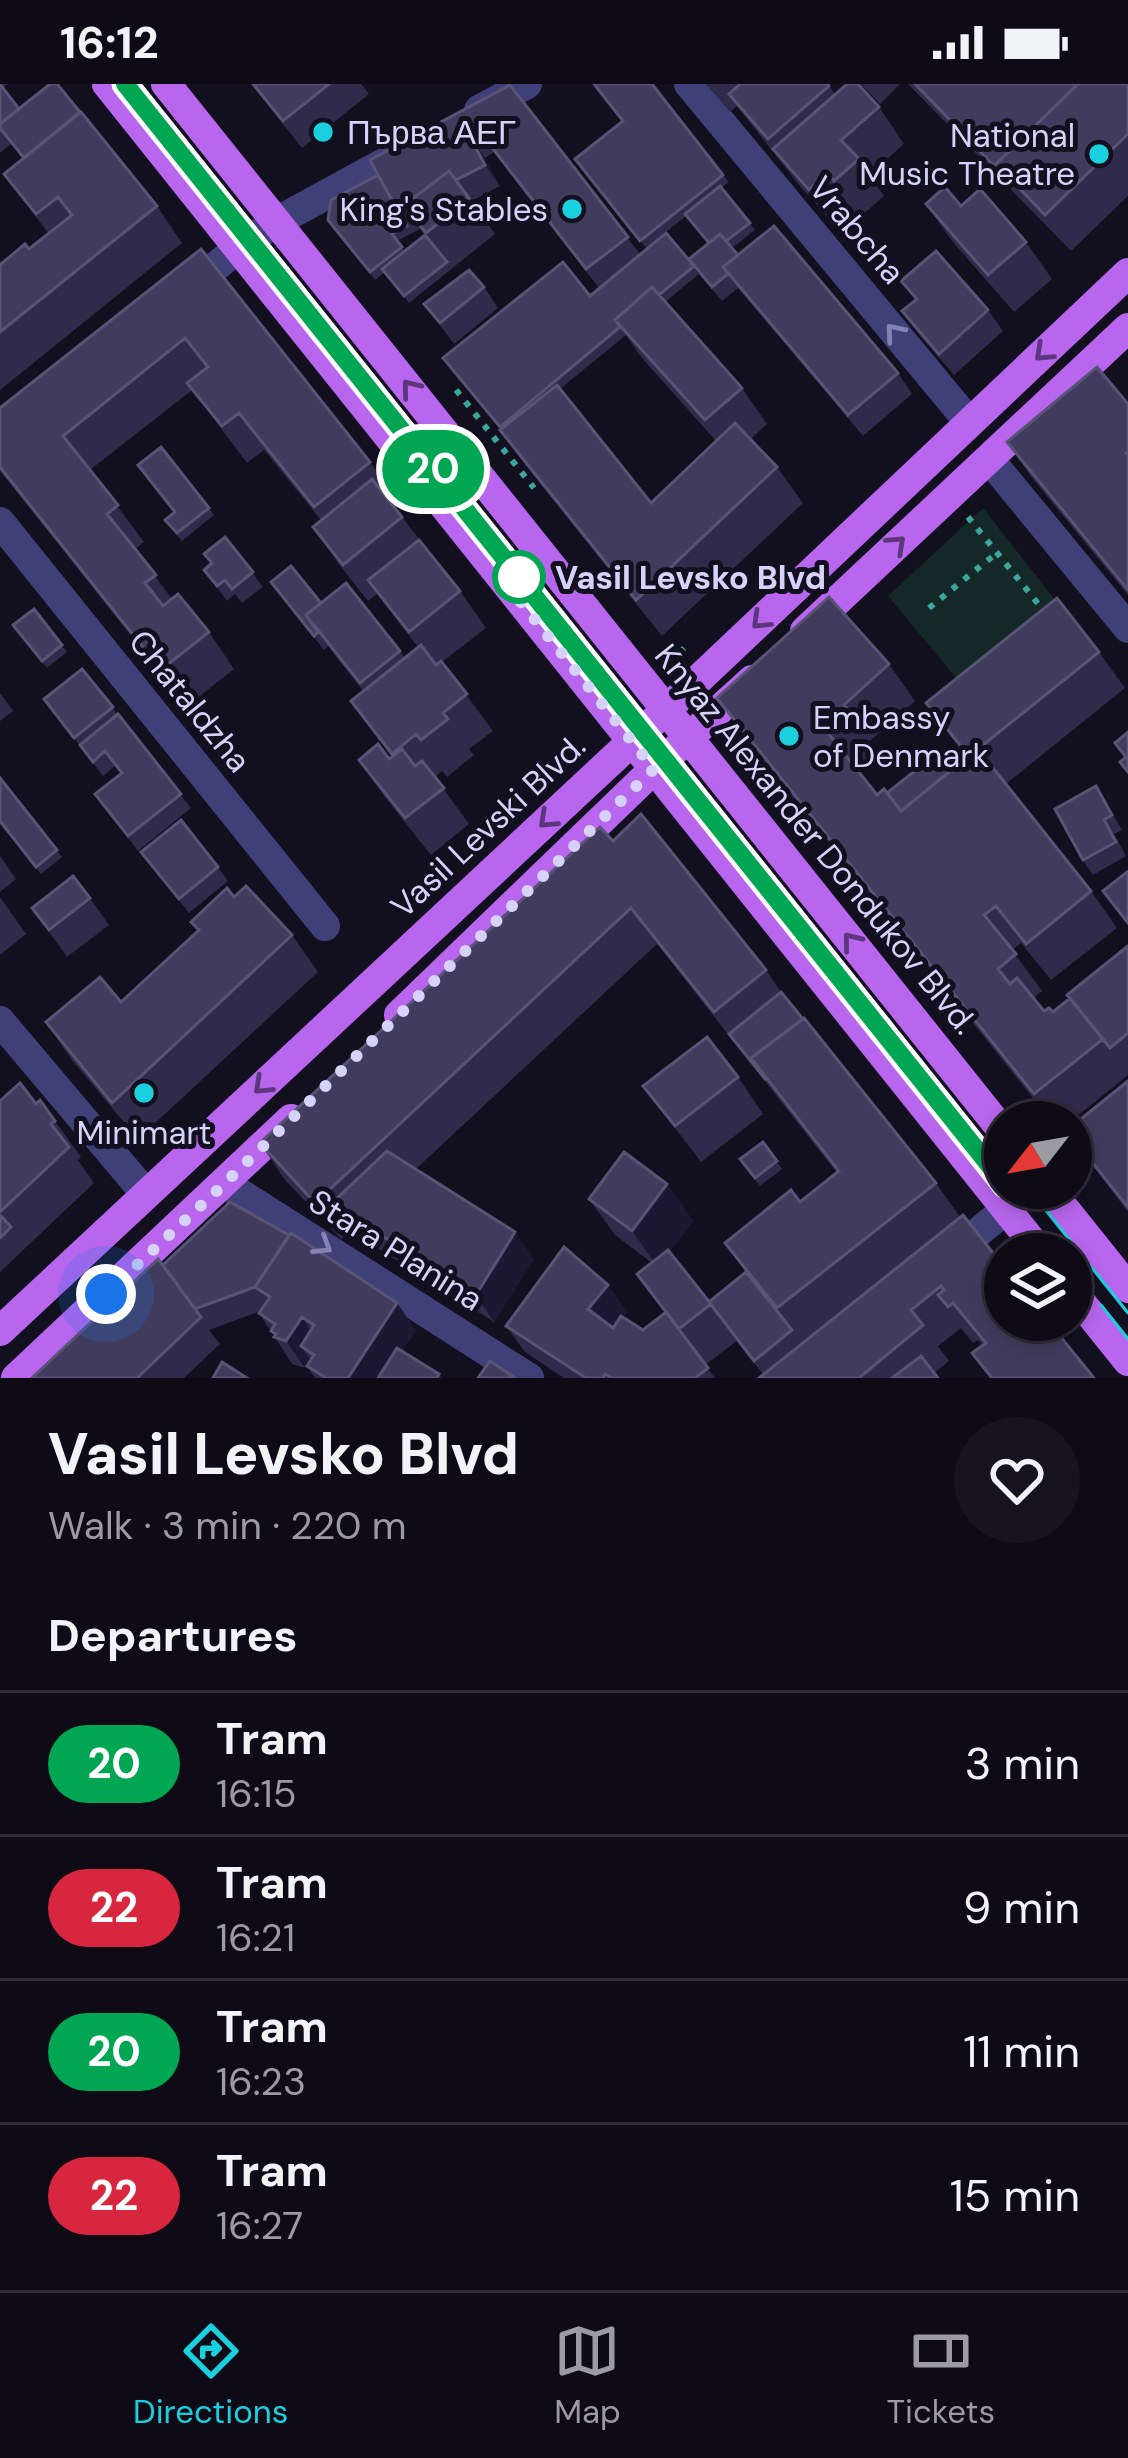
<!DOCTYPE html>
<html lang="en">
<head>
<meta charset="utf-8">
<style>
	body { margin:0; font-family:"DM Sans",sans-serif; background:#171420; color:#f1f3f6; height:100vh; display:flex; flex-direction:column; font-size:45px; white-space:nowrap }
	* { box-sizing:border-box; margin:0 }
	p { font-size:39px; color:#9b9ba1 }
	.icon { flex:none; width:66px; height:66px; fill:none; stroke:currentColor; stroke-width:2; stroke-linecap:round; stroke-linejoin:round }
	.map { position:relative; height:1294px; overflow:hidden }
	.panel { display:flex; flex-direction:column; background:#0e0b17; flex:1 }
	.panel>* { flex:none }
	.badge { padding:0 24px; border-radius:39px; font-size:42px; line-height:78px }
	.needle { width:78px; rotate:239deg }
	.fabs { position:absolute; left:984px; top:1017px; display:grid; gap:24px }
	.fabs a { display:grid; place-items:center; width:108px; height:108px; border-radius:50%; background:#0e0b17; box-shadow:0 6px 18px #0003,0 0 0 3px #2e2b36; font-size:60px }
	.you { position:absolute; width:60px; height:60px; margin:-30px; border:9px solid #fff; border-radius:50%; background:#1a73e8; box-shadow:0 0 0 18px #1a73e833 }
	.map>.badge { position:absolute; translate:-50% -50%; box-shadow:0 0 0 6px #fff }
	h2 { padding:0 48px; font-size:45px; line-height:108px }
	.round { display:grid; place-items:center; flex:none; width:126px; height:126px; border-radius:63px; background:#171420 }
	.head { display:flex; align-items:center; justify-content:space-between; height:204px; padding:0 48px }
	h1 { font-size:57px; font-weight:800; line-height:90px }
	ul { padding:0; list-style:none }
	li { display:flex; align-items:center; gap:36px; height:144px; padding:0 48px; border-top:3px solid #2e2b36 }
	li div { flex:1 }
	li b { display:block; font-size:45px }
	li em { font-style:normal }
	li .badge { min-width:132px; font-weight:700; text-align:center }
	.status { display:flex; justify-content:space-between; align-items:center; height:84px; padding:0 60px; background:#0e0b17; direction:ltr }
	.status svg { height:33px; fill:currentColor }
	.menu { display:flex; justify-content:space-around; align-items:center; height:168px; border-top:3px solid #2e2b36; background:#0e0b17; font-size:33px; color:#9b9ba1 }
	.menu a { display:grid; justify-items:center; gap:6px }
	.menu .active { color:#1ad0de }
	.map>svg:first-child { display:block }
</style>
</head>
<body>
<div class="status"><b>16:12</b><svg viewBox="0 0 49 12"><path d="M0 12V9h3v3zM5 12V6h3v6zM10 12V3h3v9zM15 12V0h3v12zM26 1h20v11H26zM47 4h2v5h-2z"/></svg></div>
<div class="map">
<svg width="1128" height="1294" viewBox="0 0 1128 1294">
	<rect width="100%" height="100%" fill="#120f1f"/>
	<path fill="#132827" d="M983 424 1063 526 966 606 888 512Z"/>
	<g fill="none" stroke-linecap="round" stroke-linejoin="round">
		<path stroke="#3ca59c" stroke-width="6" stroke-dasharray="6 9" stroke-linecap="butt" d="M456 306 534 404
			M968 433 1044 527
			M929 524 998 468
			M669 572 679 563 684 568"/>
		<path stroke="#404079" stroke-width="30" d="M689 0 969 338
			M479 26 527 0
			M184 209 238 164 276 138 406 67
			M989 375 1128 544
			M0 438 325 842
			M0 937 146 1110
			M1071 1073 1128 1027
			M224 1099 529 1294
			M948 1173 1032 1104"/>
		<path stroke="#b766ed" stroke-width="30" d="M107 0 1042 1170
			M166 0 1005 1050
			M805 547 1128 244
			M399 931 654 685 752 596
			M1048 1104 1128 1204
			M1071 1206 1128 1277
			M0 1247 701 593 1128 189
			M16 1294 291 1035"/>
		<path stroke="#1ad0de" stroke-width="3" d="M125 0 1005 1101
			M1028 1104 1128 1229
			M1101 1221 1128 1255"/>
	</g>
	<path fill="#302a4b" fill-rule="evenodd" d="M0 0H8L3 4 19 25 157 122 182 159 0 306V177L2 179 29 165 48 149 4 90 23 75 11 60 0 69Z
		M251 0H361L369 10 302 64Z
		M706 0H828L835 10 879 23 904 60 869 91 884 112 859 134 853 127 835 142 799 101 737 22 730 28Z
		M861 0H900L880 20Z
		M908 0H1128V112L1071 167Z
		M510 1 640 170 694 182 709 160 686 132 646 164 575 75 723 91 729 98 721 104 755 146 732 164 738 171 898 289 912 310 863 352 738 204 722 217 699 190 665 218 742 304 767 340 751 355 777 383 803 419 662 552 526 382 501 346 443 274 590 212 599 204 494 68 485 74 500 102 472 117 495 150 409 219 385 188 375 196 333 144 378 91ZM420 145 425 151 405 167 397 157ZM626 251 641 273 716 357 651 419 560 305Z
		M926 120 961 122 1026 158 1052 195 1014 228 952 157Z
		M201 165 370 378 396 415 391 419 460 507 486 544 442 578 493 647 469 665 474 671 447 693 442 687 435 693 469 740 431 771 384 712 359 676 389 675 392 673 351 617 363 607 328 562 324 566 271 498 321 519 346 499 405 574 418 563 377 510 368 517 338 479 313 443 321 436 264 366 247 379 192 306 90 386 144 458 135 465 172 515 209 548 234 585 187 622 0 387V324Z
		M901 197 988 226 1003 247 954 291 917 248 902 227 915 216Z
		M484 203 498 224 454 260 424 220Z
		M1128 320V511L1032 394 1007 358Z
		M161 363 214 431 182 457 165 436 175 428Z
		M225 453 263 503 242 519 235 510 227 517 204 486 211 480Z
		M34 525 67 568 47 584 13 541Z
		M1099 568 1125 604 1006 700 1091 807 1117 844 1051 896 1021 859 1012 866 1042 907 1033 914 1044 927 1053 928 1128 862V991L1070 1038H1052L743 651 717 614 889 580 915 617 870 657 877 667 856 684 877 711 887 709 954 684 967 674 926 619Z
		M82 585 191 724 138 767 95 710 121 689 115 682 103 692 44 615Z
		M0 609 13 627 0 637Z
		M0 694 62 773 41 790 0 738Z
		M1096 702 1122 746 1114 750 1126 772 1093 791 1083 776Z
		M613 757 766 886 781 908 936 1099 960 1133 1094 1294H990L972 1269 983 1261 978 1256 973 1259 961 1244 938 1262 949 1277 934 1289 938 1294H759L763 1290 735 1255 737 1257 705 1281 715 1294H564L525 1268 506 1242 608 1201 627 1228 622 1233 643 1246 665 1229 637 1190 652 1179 615 1151 589 1115 667 1100 693 1137 670 1167 709 1218 746 1189 725 1159 800 1118 837 1089 657 860 416 1085 534 1175 494 1238 350 1147 341 1155 285 1096 260 1059Z
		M141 768 218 783 228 797 189 829Z
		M0 772 16 795 0 808Z
		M0 813 26 850 0 871Z
		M234 813 292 851 318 888 138 1055 71 975 46 938 121 918 197 847 191 838Z
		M90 814 109 841 67 873 32 824Z
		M738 993 763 1030 701 1078 643 1002Z
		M1128 997V1128L1071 1053Z
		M0 1017 36 1020 55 1037 81 1073 78 1076 94 1099 0 1188Z
		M763 1058 782 1085 760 1102 740 1075Z
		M230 1118 416 1246 402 1267 439 1290 441 1294H315L307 1282 310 1275 305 1284 292 1280 259 1229 261 1227 209 1246 220 1260 184 1294H32L163 1181Z"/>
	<path fill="#1c1732" d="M470 53 485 74 500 102 485 81Z
		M667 1100 693 1137 658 1183 632 1147Z
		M515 1148 534 1175 494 1238 476 1211Z
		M608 1201 627 1228 607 1252 588 1225Z
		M397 1219 416 1246 384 1294H348Z
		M302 1233 320 1260 301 1262 310 1275 305 1284 286 1257Z"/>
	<path fill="#413c5e" stroke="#595376" stroke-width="3" d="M0 0 19 25 0 40Z
		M50 0H57L80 28 24 74 0 44V40Z
		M253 0H329L283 37Z
		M594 0H652L723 91 640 157 575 75 623 37Z
		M740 0H828L829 2 768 55 729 10Z
		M847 0H858L879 23 841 56 859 75 834 97 828 90 809 106 773 65Z
		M915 0H1078L996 80 1002 90Z
		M1078 0H1128V50L1045 131 996 80Z
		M510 1 628 153 586 185 480 48 470 53 485 81 456 96 449 87 404 121 406 124 398 128 370 76Z
		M81 28 157 122 0 248V181L25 160 29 165 72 131 58 113 36 130 4 90Z
		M449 87 469 114 426 149 404 121Z
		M378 91 407 142 392 150 402 163 370 188 328 136 331 116Z
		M720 102 750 139 726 157 720 150 709 159 685 130Z
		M945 103 961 122 980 105 1026 158 988 191 926 120Z
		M774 142 898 289 848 331 723 183Z
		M666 149 694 182 659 211 652 203 615 236 620 243 500 343 443 274 563 178 590 212Z
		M720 150 738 171 723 183 728 190 712 203 689 175Z
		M425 151 447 178 404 212 382 185Z
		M201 165 370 378 314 423 239 329 222 342 187 299 208 283 185 254 63 352 118 421 107 430 156 491 145 499 163 522 178 510 209 548 161 586 0 383V324Z
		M936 167 988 226 939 270 902 227 917 215 901 197Z
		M469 186 484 203 440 239 424 220Z
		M652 203 742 304 705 336 615 236Z
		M1097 283 1128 320V367L1126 369 1128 371V506L1007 358Z
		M557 301 651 419 735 339 777 383 636 516 500 346Z
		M161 363 209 424 177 449 165 436 175 428 138 381Z
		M372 395 402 433 343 481 313 443Z
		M225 453 253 488 232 505 225 496 217 502 204 486 212 479 204 470Z
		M419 456 460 507 409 548 368 496Z
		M291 482 321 519 306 531 318 548 314 552 271 498Z
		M346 499 400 567 360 599 306 531Z
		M829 513 889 580 844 621 852 630 828 649 877 711 884 705 901 727 969 672 926 619 1057 514 1099 568 978 665 1091 807 1026 860 996 822 984 831 1016 870 998 885 1010 900 1017 894 1044 927 1049 924 1053 928 1070 914 1103 955 1034 1010 717 614Z
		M34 525 62 561 42 577 13 541Z
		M421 561 436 581 441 577 467 610 443 629 448 635 421 656 416 650 392 670 351 617Z
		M82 585 113 623 74 654 44 615Z
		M118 630 181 710 128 752 95 710 122 689 105 667 93 678 80 661Z
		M1128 648V688L1120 678 1126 673 1115 659Z
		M378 660 389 675 402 665 415 682 422 677 444 704 405 734 359 676Z
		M940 667 954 684 901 727 887 709Z
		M0 694 57 766 36 783 0 737Z
		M1096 702 1112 731 1104 736 1116 758 1083 776 1055 725Z
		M641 730 766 886 714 928 631 824 315 1119 260 1059 600 743 613 757Z
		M181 736 218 783 179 815 141 768Z
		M1127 788 1128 790V839L1103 807Z
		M73 792 90 814 49 846 32 824Z
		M246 802 292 851 112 1019 46 938 100 893 121 918 199 846 191 838 227 804 234 813Z
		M1128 862V949L1110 964 1067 911Z
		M781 908 803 935 751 974 766 996 729 950Z
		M804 934 936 1099 777 1224 725 1159 791 1106 800 1118 839 1087 751 974Z
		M707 953 738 993 675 1042 643 1002Z
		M1128 997V1123L1071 1052V1043Z
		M20 999 36 1020 40 1016 55 1037 51 1040 69 1063 0 1128V1017Z
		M763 1058 777 1077 755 1094 740 1075Z
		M387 1067 515 1148 476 1211 331 1120Z
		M624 1068 667 1100 632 1147 589 1115Z
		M230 1118 289 1151 255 1203 195 1225 163 1181Z
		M0 1131 11 1143 0 1154Z
		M963 1131 1005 1184V1236H1047L1094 1294H992L972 1269 986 1259 953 1219 948 1223 938 1211 944 1206 941 1202 911 1226 923 1241 859 1294H759Z
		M291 1149 397 1219 348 1294H326L307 1282 314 1271 301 1262 314 1241 302 1233 286 1257 274 1253 276 1250 271 1247 275 1240 259 1229 270 1213 255 1203Z
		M564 1163 608 1201 588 1225 613 1244 621 1232 643 1246 666 1228 708 1284 695 1294H612L605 1290 603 1294H586L506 1242Z
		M668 1166 711 1220 679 1245 637 1190Z
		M158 1175 201 1233 137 1294H32Z
		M746 1188 792 1246 754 1277 709 1218Z
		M397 1264 439 1290 437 1294H378Z
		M921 1272 938 1294H892Z
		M490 1277 515 1294H478Z
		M222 1278 247 1294H213Z"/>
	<defs><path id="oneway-chevron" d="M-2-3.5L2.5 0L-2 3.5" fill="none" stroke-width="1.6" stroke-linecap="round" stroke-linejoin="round" transform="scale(3)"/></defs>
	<g stroke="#8482b3">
		<use href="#oneway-chevron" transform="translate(894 248) rotate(-130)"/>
		<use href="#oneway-chevron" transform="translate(323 1162) rotate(32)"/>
	</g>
	<g stroke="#5c367c">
		<use href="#oneway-chevron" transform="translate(1043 269) rotate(137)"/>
		<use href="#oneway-chevron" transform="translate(410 304) rotate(-129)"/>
		<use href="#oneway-chevron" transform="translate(897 460) rotate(-43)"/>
		<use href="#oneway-chevron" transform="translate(760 537) rotate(136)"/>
		<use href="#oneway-chevron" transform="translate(547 736) rotate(137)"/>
		<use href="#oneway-chevron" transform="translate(851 857) rotate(-129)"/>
		<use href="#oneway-chevron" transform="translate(262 1002) rotate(137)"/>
	</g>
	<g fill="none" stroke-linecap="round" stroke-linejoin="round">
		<g stroke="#fff" stroke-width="27">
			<path id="line" d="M125 0 1005 1101"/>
		</g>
		<use href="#line" stroke="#00a651" stroke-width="18"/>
		<path stroke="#d6d2fa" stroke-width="12" stroke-dasharray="0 21.6" d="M106 1210 224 1100 654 685 501 493H519"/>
	</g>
	<g fill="#1ad0de" stroke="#120f1f" stroke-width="4.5">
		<circle cx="323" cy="48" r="12"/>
		<circle cx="1099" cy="70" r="12"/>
		<circle cx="572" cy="125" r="12"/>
		<circle cx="789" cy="652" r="12"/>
		<circle cx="144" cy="1009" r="12"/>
	</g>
	<circle fill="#fff" stroke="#00a651" stroke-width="6" cx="519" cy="493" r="24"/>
	<g text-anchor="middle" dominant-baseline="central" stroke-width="10" stroke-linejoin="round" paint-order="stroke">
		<g font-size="33" fill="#d6d2fa" stroke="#120f1f" text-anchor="start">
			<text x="347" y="48">Първа АЕГ</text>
			<text x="1075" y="51" text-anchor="end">National<tspan x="1075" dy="38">Music Theatre</tspan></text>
			<text x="548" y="125" text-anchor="end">King's Stables</text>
			<text x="813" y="633">Embassy<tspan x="813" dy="38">of Denmark</tspan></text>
			<text x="144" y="1048" text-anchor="middle">Minimart</text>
		</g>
		<g font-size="33" fill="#d6d2fa" stroke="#120f1f">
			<text transform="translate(857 146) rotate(50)">Vrabcha</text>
			<text transform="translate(190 617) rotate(51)">Chataldzha</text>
			<text transform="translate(488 742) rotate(-43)">Vasil Levski Blvd.</text>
			<text transform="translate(816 755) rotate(51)">Knyaz Alexander Dondukov Blvd.</text>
			<text transform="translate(396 1166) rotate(32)">Stara Planina</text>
		</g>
		<g font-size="33" font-weight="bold" fill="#d6d2fa" stroke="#120f1f" text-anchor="start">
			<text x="555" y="493">Vasil Levsko Blvd</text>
		</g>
	</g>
</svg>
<div class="fabs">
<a><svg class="needle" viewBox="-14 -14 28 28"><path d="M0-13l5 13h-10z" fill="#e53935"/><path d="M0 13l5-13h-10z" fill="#9b9ba1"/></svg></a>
<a><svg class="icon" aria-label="layers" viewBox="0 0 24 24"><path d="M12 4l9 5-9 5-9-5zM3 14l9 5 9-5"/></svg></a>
</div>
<div class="you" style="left:106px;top:1210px"></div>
<b class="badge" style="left:433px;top:385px;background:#00a651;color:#fff">20</b>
</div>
<section class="panel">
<div class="head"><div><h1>Vasil Levsko Blvd</h1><p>Walk · 3 min · 220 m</p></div><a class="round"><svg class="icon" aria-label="heart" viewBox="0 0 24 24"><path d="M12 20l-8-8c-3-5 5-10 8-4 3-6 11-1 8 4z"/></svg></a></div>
<h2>Departures</h2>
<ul>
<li><span class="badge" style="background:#00a651;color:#fff">20</span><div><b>Tram</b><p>16:15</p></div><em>3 min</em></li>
<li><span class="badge" style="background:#d7263d;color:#fff">22</span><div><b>Tram</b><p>16:21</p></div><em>9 min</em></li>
<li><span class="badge" style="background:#00a651;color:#fff">20</span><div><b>Tram</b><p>16:23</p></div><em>11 min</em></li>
<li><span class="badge" style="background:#d7263d;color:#fff">22</span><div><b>Tram</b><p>16:27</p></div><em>15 min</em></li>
</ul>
</section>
<nav class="menu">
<a class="active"><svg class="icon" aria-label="directions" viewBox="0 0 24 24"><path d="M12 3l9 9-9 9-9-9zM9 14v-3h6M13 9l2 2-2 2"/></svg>Directions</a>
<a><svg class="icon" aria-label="map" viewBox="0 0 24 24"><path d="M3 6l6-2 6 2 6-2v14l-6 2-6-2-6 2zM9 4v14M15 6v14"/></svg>Map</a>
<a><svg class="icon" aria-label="tickets" viewBox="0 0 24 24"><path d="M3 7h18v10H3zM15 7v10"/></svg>Tickets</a>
</nav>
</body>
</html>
